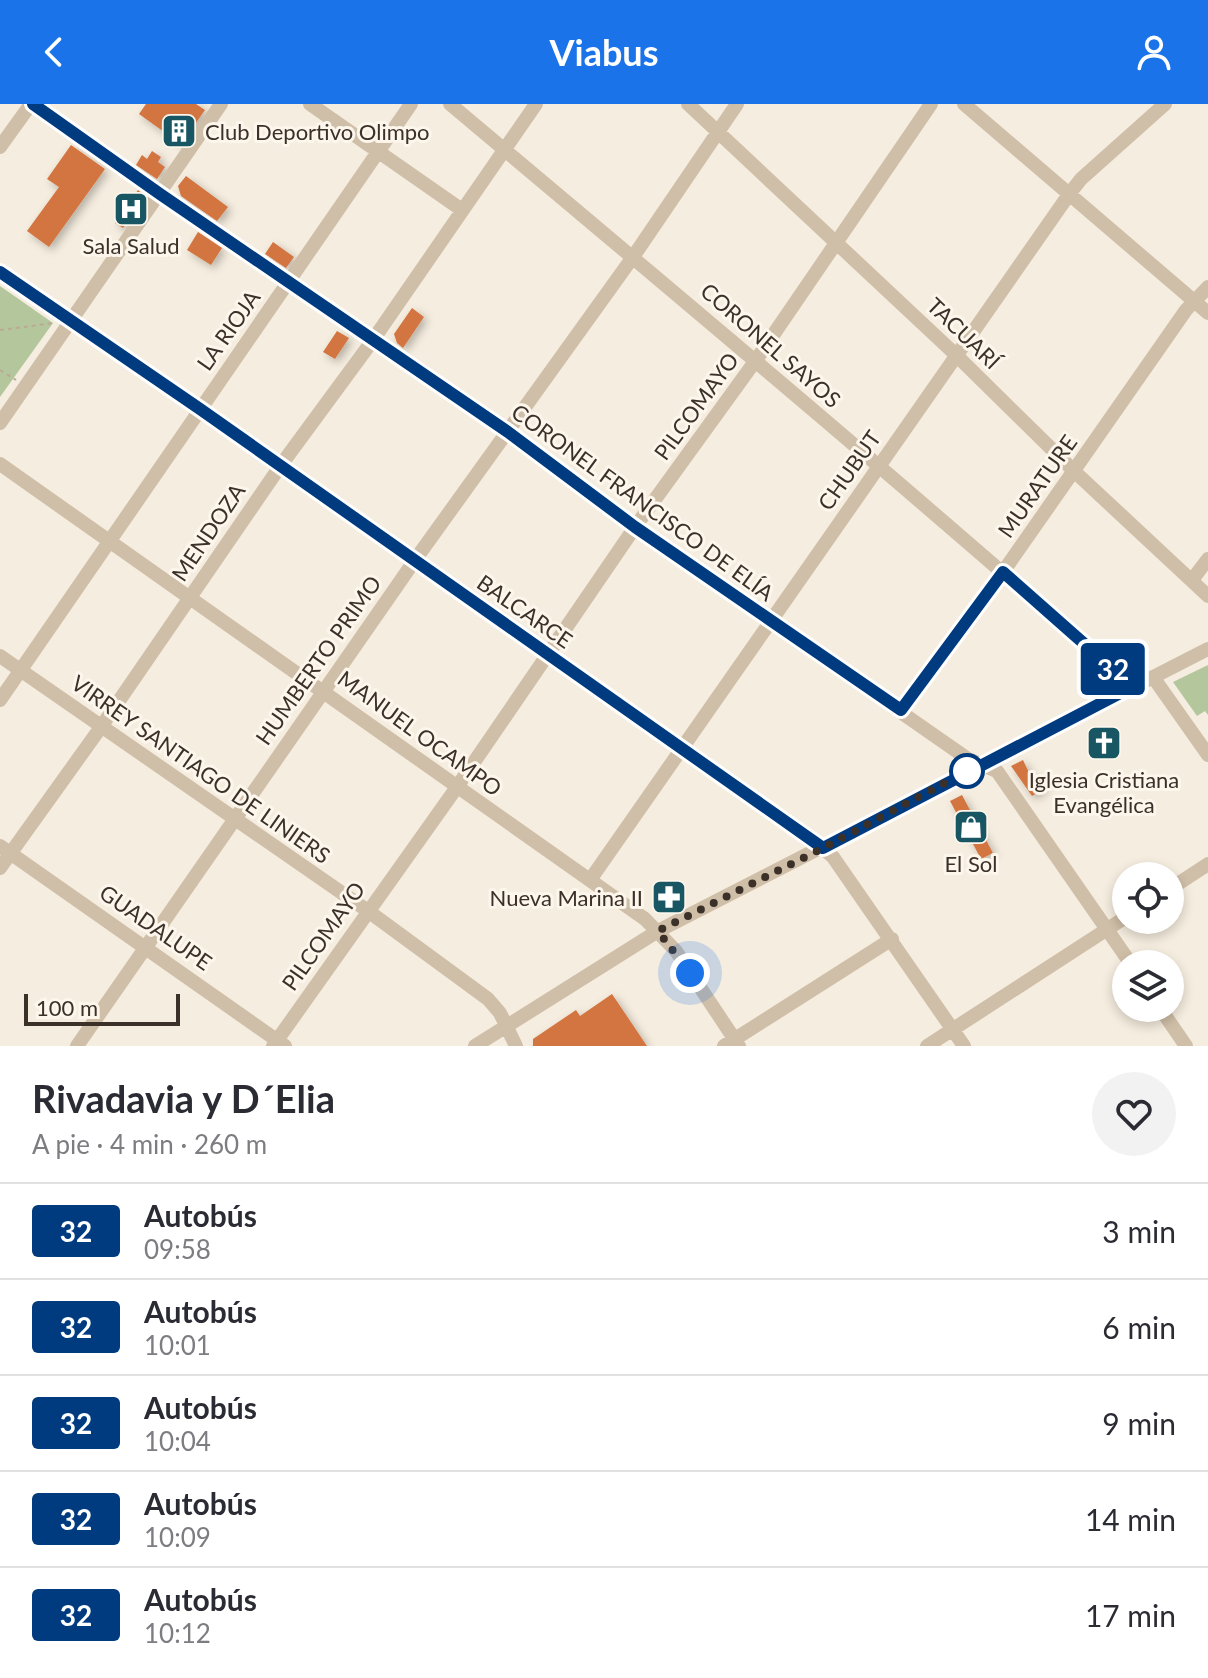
<!DOCTYPE html>
<html lang="es">
<head>
<meta charset="utf-8">
<style>
	body { margin:0; font-family:Lato,sans-serif; background:#f2f2f3; color:#2b2b33; height:100vh; display:flex; flex-direction:column; font-size:30px; white-space:nowrap }
	* { box-sizing:border-box; margin:0 }
	p { font-size:26px; color:#7c7c81 }
	.icon { flex:none; width:44px; height:44px; fill:none; stroke:currentColor; stroke-width:2; stroke-linecap:round; stroke-linejoin:round }
	.map { position:relative; height:942px; overflow:hidden }
	.drawer { display:flex; flex-direction:column; background:#fff; flex:1 }
	.drawer>* { flex:none }
	.badge { padding:0 16px; border-radius:6px; font-size:28px; line-height:52px }
	.buttons { position:absolute; left:1112px; top:758px; display:grid; gap:16px }
	.buttons a { display:grid; place-items:center; width:72px; height:72px; border-radius:50%; background:#fff; box-shadow:0 4px 12px #0003; font-size:40px }
	.scale { position:absolute; left:24px; bottom:20px; width:156px; box-sizing:border-box; padding-left:8px; border:4px solid #3c3129; border-top:0; font-size:22px; line-height:28px; white-space:nowrap; color:#3c3129; -webkit-text-stroke:6px #fcf6ec; paint-order:stroke }
	.you { position:absolute; width:40px; height:40px; margin:-20px; border:6px solid #fff; border-radius:50%; background:#1a73e8; box-shadow:0 0 0 12px #1a73e833 }
	.map>.badge { position:absolute; translate:-50% -50%; box-shadow:0 0 0 4px #fff }
	.round { display:grid; place-items:center; flex:none; width:84px; height:84px; border-radius:42px; background:#f2f2f3 }
	.head { display:flex; align-items:center; justify-content:space-between; height:136px; padding:0 32px }
	h1 { font-size:38px; font-weight:700; line-height:60px }
	ul { padding:0; list-style:none }
	li { display:flex; align-items:center; gap:24px; height:96px; padding:0 32px; border-top:2px solid #e1e1e2 }
	li div { flex:1 }
	li b { display:block; font-size:30px }
	li em { font-style:normal }
	li .badge { min-width:88px; font-weight:700; text-align:center }
	header { display:flex; justify-content:space-between; align-items:center; height:104px; padding:0 32px; background:#1a73e8; color:#fff; font-size:36px; font-weight:700 }
	.map>svg:first-child { display:block }
</style>
</head>
<body>
<header><svg class="icon" aria-label="back" viewBox="0 0 24 24"><path d="M15 5l-7 7 7 7"/></svg>Viabus<svg class="icon" aria-label="person" viewBox="0 0 24 24"><circle cx="12" cy="8" r="4"/><path d="M4 21q1-7 8-7t8 7"/></svg></header>
<div class="map">
<svg width="1208" height="942" viewBox="0 0 1208 942">
	<defs>
		<filter id="shadow"><feDropShadow dx="3.5" dy="3.5" stdDeviation="4" flood-color="#0004"/></filter>
	</defs>
	<rect width="100%" height="100%" fill="#f5eddf"/>
	<path fill="#b4c79c" d="M0 182 53 219 0 293Z
		M1208 561V611L1205 607 1197 612 1173 578Z"/>
	<path fill="#d3743f" filter="url(#shadow)" d="M146 0H196L205 6 181 40 139 10Z
		M71 41 105 65 49 143 27 127 59 83 47 75Z
		M152 47 161 53 158 58 165 63 157 75 136 61 142 51 147 55Z
		M186 72 228 103 217 117 181 92 178 82Z
		M138 86 145 92 123 124 115 119Z
		M198 128 222 144 211 161 187 146Z
		M273 138 294 153 286 164 265 150Z
		M412 204 424 213 403 244 397 239 394 230Z
		M337 227 349 234 335 255 323 248Z
		M1023 656 1032 675 1040 671 1044 685 1032 692 1011 662Z
		M962 691 993 749 981 755 950 697Z
		M612 890 647 942H533V935L576 906 580 912Z"/>
	<g fill="none" stroke-linecap="round" stroke-linejoin="round">
		<path stroke="#bca992" stroke-width="2" stroke-dasharray="4 4" stroke-linecap="butt" d="M0 226 54 219
			M0 266 16 276"/>
		<path stroke="#d0bfa8" stroke-width="14" d="M33 0 160 90 508 328 635 423 968 655 997 667 1131 860
			M310 0 462 106
			M450 0C676 190 902 379 1123 574L1130 584
			M688 0 955 250 1075 368 1208 492
			M964 0 1208 209
			M0 43 31 0
			M0 168 200 305 823 744 833 753 964 942
			M0 319 221 0
			M0 360 645 815 676 847 739 942
			M1192 476 1208 455
			M0 552 368 807 488 895 500 909 516 942
			M1153 573 1208 651
			M0 596 411 0
			M901 606 1003 468 1186 206 1208 183
			M0 742 285 942
			M0 764 101 623 281 361 373 236 536 0
			M590 776 1070 89 1081 75 1165 0
			M1170 785 1208 760
			M1160 904 1186 942
			M77 942 415 456 633 153 737 0
			M273 942 457 683 635 423 756 256 931 0
			M475 942 658 827 1208 545
			M724 942 892 835
			M927 942 1126 813"/>
	</g>
	<g fill="none" stroke-linecap="round" stroke-linejoin="round">
		<g stroke="#fff" stroke-width="18">
			<path id="line" d="M0 168 200 305 823 744 1130 584 1123 574 1003 468 901 606 635 423 508 328 160 90 33 0"/>
		</g>
		<use href="#line" stroke="#003b80" stroke-width="12"/>
		<path stroke="#3c3129" stroke-width="8" stroke-dasharray="0 14.4" d="M690 869 658 827 823 744 967 667"/>
	</g>
	<defs>
		<g id="building-square" transform="scale(1.8)"><rect x="-9" y="-9" width="18" height="18" rx="4" fill="#195663" stroke="#fcf6ec"/><path d="M-4-6H4V6H1V3H-1V6H-4ZM-2.5-4.3h1.7v1.8h-1.7ZM.8-4.3h1.7v1.8H.8ZM-2.5-1h1.7V.8h-1.7ZM.8-1h1.7V.8H.8Z" fill="#fff"/></g>
		<g id="hospital-square" transform="scale(1.8)"><rect x="-9" y="-9" width="18" height="18" rx="4" fill="#195663" stroke="#fcf6ec"/><path d="M-5-5h3v3.5h4V-5h3V5h-3V1.5h-4V5h-3Z" fill="#fff"/></g>
		<g id="church-square" transform="scale(1.8)"><rect x="-9" y="-9" width="18" height="18" rx="4" fill="#195663" stroke="#fcf6ec"/><path d="M-1.2-6h2.4v3.5h3.3v2.4h-3.3V6h-2.4V-.1h-3.3v-2.4h3.3Z" fill="#fff"/></g>
		<g id="shop-square" transform="scale(1.8)"><rect x="-9" y="-9" width="18" height="18" rx="4" fill="#195663" stroke="#fcf6ec"/><path d="M-5-2.5h2.3a2.7 3.5 0 0 1 5.4 0H5L5.5 6h-11ZM-1.5-2.5h3a1.5 2.3 0 0 0-3 0Z" fill="#fff"/></g>
		<g id="pharmacy-square" transform="scale(1.8)"><rect x="-9" y="-9" width="18" height="18" rx="4" fill="#195663" stroke="#fcf6ec"/><path d="M-2-6h4v4h4v4h-4v4h-4v-4h-4v-4h4Z" fill="#fff"/></g>
	</defs>
	<g fill-rule="evenodd">
		<use href="#building-square" x="179" y="27"/>
		<use href="#hospital-square" x="131" y="105"/>
		<use href="#church-square" x="1104" y="639"/>
		<use href="#shop-square" x="971" y="723"/>
		<use href="#pharmacy-square" x="669" y="793"/>
	</g>
	<circle fill="#fff" stroke="#003b80" stroke-width="4" cx="967" cy="667" r="16"/>
	<g text-anchor="middle" dominant-baseline="central" stroke-width="6" stroke-linejoin="round" paint-order="stroke">
		<g font-size="22" fill="#3c3129" stroke="#fcf6ec">
			<text x="205" y="27" text-anchor="start">Club Deportivo Olimpo</text>
			<text x="131" y="141">Sala Salud</text>
			<text x="1104" y="675">Iglesia Cristiana<tspan x="1104" dy="25">Evangélica</tspan></text>
			<text x="971" y="759">El Sol</text>
			<text x="643" y="793" text-anchor="end">Nueva Marina II</text>
		</g>
		<g font-size="22" fill="#3c3129" stroke="#fcf6ec">
			<text transform="translate(228 226) rotate(-55)">LA RIOJA</text>
			<text transform="translate(964 229) rotate(44)">TACUARÍ</text>
			<text transform="translate(771 241) rotate(41)">CORONEL SAYOS</text>
			<text transform="translate(696 302) rotate(-54)">PILCOMAYO</text>
			<text transform="translate(849 366) rotate(-55)">CHUBUT</text>
			<text transform="translate(1037 382) rotate(-55)">MURATURE</text>
			<text transform="translate(643 398) rotate(36)">CORONEL FRANCISCO DE ELÍA</text>
			<text transform="translate(208 428) rotate(-56)">MENDOZA</text>
			<text transform="translate(525 507) rotate(35)">BALCARCE</text>
			<text transform="translate(318 556) rotate(-55)">HUMBERTO PRIMO</text>
			<text transform="translate(420 629) rotate(36)">MANUEL OCAMPO</text>
			<text transform="translate(201 665) rotate(35)">VIRREY SANTIAGO DE LINIERS</text>
			<text transform="translate(156 823) rotate(35)">GUADALUPE</text>
			<text transform="translate(323 832) rotate(-55)">PILCOMAYO</text>
		</g>
	</g>
</svg>
<div class="buttons">
<a><svg class="icon" aria-label="locate" viewBox="0 0 24 24"><circle cx="12" cy="12" r="6"/><path d="M12 2v4M12 18v4M2 12h4M18 12h4"/></svg></a>
<a><svg class="icon" aria-label="layers" viewBox="0 0 24 24"><path d="M12 4l9 5-9 5-9-5zM3 14l9 5 9-5"/></svg></a>
</div>
<div class="scale">100 m</div>
<div class="you" style="left:690px;top:869px"></div>
<b class="badge" style="left:1113px;top:565px;background:#003b80;color:#fff">32</b>
</div>
<section class="drawer">
<div class="head"><div><h1>Rivadavia y D´Elia</h1><p>A pie · 4 min · 260 m</p></div><a class="round"><svg class="icon" aria-label="heart" viewBox="0 0 24 24"><path d="M12 20l-8-8c-3-5 5-10 8-4 3-6 11-1 8 4z"/></svg></a></div>
<ul>
<li><span class="badge" style="background:#003b80;color:#fff">32</span><div><b>Autobús</b><p>09:58</p></div><em>3 min</em></li>
<li><span class="badge" style="background:#003b80;color:#fff">32</span><div><b>Autobús</b><p>10:01</p></div><em>6 min</em></li>
<li><span class="badge" style="background:#003b80;color:#fff">32</span><div><b>Autobús</b><p>10:04</p></div><em>9 min</em></li>
<li><span class="badge" style="background:#003b80;color:#fff">32</span><div><b>Autobús</b><p>10:09</p></div><em>14 min</em></li>
<li><span class="badge" style="background:#003b80;color:#fff">32</span><div><b>Autobús</b><p>10:12</p></div><em>17 min</em></li>
</ul>
</section>
</body>
</html>
